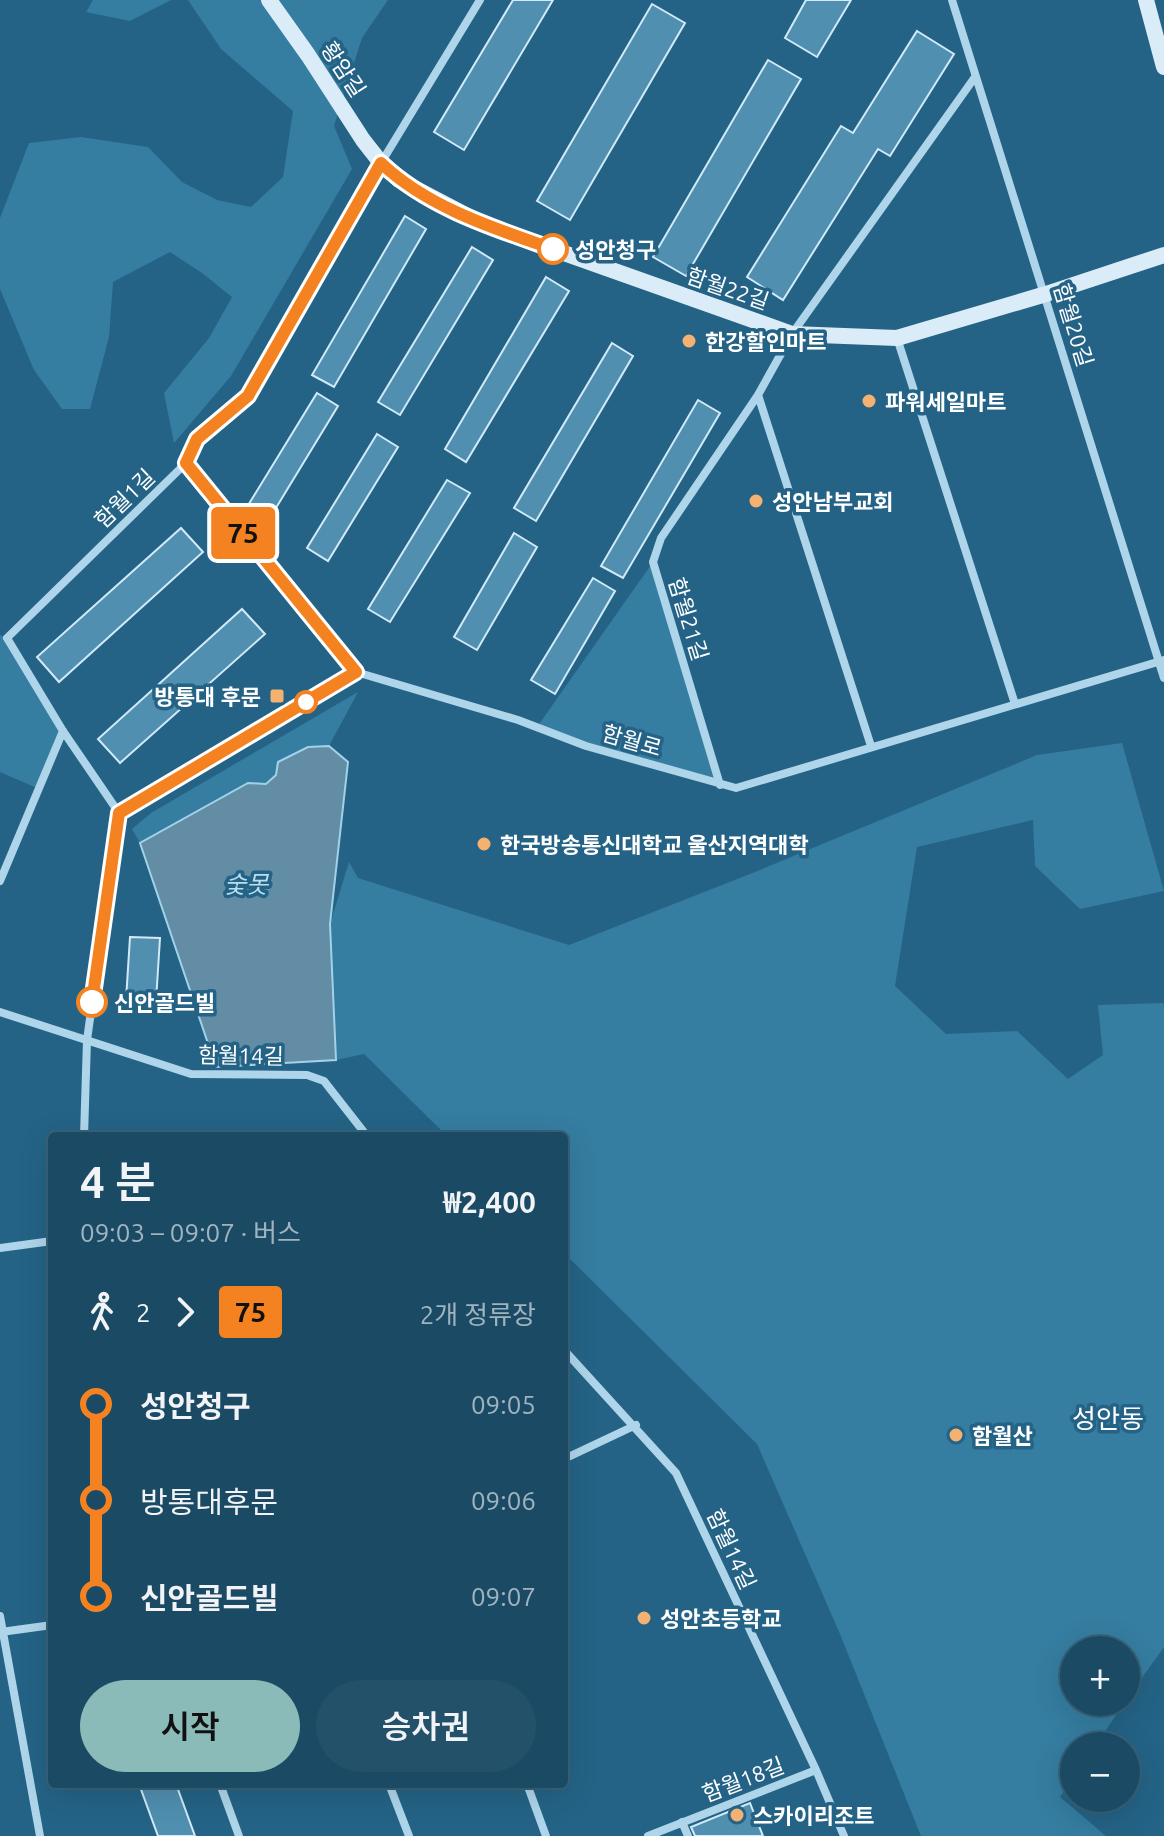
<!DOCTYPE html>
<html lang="ko">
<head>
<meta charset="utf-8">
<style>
	body { margin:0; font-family:Ubuntu,"Noto Sans KR",sans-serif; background:#24516a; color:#f1f3f6; height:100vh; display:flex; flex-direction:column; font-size:30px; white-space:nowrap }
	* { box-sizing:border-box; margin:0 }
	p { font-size:26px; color:#a0b3bf }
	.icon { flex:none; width:44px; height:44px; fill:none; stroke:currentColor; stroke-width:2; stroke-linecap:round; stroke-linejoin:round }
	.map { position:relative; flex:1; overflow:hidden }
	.panel { position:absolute; left:48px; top:1132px; width:520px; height:656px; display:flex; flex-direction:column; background:#1b4a64; border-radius:8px; box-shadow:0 8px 32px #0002,0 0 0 2px #396278 }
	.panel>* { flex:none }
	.badge { padding:0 16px; border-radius:6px; font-size:28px; line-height:52px }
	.buttons { position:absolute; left:1060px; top:1636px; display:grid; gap:16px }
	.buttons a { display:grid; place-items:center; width:80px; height:80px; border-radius:50%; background:#1b4a64; box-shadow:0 8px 32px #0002,0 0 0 2px #396278; font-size:40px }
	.map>.badge { position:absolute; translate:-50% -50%; box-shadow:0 0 0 4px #fff }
	.legs { display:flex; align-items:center; gap:12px; height:88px; padding:0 32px; font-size:26px }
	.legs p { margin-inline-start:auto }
	.head { display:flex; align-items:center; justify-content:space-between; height:136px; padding:0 32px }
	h1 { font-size:44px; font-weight:600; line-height:60px }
	.action { display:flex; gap:16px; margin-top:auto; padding:16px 32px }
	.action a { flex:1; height:92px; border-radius:48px; background:#8bbbb9; color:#111; font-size:32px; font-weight:600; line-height:92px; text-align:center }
	.action a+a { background:#24516a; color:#f1f3f6 }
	ul { padding:0 32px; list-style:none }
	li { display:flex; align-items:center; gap:28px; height:96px; font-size:30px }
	li i { display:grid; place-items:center; width:12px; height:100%; margin:0 10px; background:currentColor }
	li i::after { content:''; width:20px; height:20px; margin:-10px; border:6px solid; border-radius:50%; background:#1b4a64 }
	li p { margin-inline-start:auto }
	li:first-child i { background:linear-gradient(#0000 50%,currentColor 0) }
	li:last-child i { background:linear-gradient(currentColor 50%,#0000 0) }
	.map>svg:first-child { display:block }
</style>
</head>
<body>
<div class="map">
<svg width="1164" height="1836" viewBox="0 0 1164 1836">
	<rect width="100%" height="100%" fill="#246386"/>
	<path fill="#357da1" d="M93 0H171L130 21 86 12Z
		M188 0H388L362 38 334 126 352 169 231 376 174 443 164 393 209 338 232 297 202 273 170 252 113 282 109 337 90 409H62L34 370 0 289V218L29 143 81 137 148 147 182 182 217 200 251 207 283 177 293 111 221 49Z
		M653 562 720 785 537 727Z
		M0 635 7 638 63 731 39 789 0 772Z
		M358 692 329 746 308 747 266 784 248 783 140 843 132 829 151 813Z
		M1122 743 1164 891 1080 909 1035 866 1033 820 917 847 895 986 946 1034 1017 1031 1068 1079 1103 1055 1098 1005 1163 1003 1164 1005V1647L1126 1700V1650H1074V1702H1125L1095 1746H1074V1776L1060 1797 1106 1836H921L840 1634 757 1444 564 1253V1136H447L364 1054 336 1060 330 924 349 862 358 878 569 945 750 874 1037 755Z"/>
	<path fill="#628da4" stroke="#a2d2e9" stroke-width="2" d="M329 746 348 762 330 924 336 1060 216 1067 140 843 248 783 266 784 276 775 278 762 308 747Z"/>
	<path fill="#508fb0" stroke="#d2eaf7" stroke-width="2" d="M513 0H553L464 150 434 132Z
		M806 0H851L817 57 785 38Z
		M652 4 685 23 570 220 537 201Z
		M917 31 954 54 890 156 878 149 783 300 747 277 841 126 853 133Z
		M768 60 801 79 686 276 653 257Z
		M405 216 426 229 334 387 312 375Z
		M472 247 493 260 400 415 378 402Z
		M546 277 569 291 466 462 445 449Z
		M612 343 633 356 536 521 514 508Z
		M317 393 338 406 268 521 247 507Z
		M698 400 720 413 623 578 601 566Z
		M377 434 398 447 328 561 307 548Z
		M447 480 470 493 390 622 368 609Z
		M181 528 203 552 59 682 37 657Z
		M514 533 537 547 477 650 454 637Z
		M593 578 615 591 555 694 531 680Z
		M242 609 265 634 120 763 98 739Z
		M130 937 160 938 156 1001 126 1000Z
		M139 1784H176L195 1836H158Z
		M750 1803 763 1836H695L691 1827Z"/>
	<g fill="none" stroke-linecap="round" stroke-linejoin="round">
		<path stroke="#aed5e9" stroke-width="8" d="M952 0 1164 678
			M897 338 1015 704
			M758 395 871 746
			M186 463 356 672
			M7 638 186 463 197 439 248 396 381 163 480 0
			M7 638 63 731 119 813 87 1040 84 1136
			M720 785 653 562 661 538 758 395 792 334 975 77
			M119 813 356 672 518 720 586 746 736 788 1164 660
			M0 881 63 731
			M0 1012 191 1074 307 1075 324 1081 367 1136
			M0 1248 52 1241
			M564 1350 676 1473 816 1770 844 1836
			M564 1459 636 1425
			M0 1616 40 1836
			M1 1632 52 1625
			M220 1784 239 1836
			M389 1784 409 1836
			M527 1784 546 1836
			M682 1822 688 1836
			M648 1836 816 1770"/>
		<path stroke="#d9ecf7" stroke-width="16" d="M269 0 308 55 363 140 381 163 399 180 485 225 792 334 897 338 1046 294 1164 255
			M1146 0 1164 67"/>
	</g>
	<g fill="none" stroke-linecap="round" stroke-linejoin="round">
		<g stroke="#fff" stroke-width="18">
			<path id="line-1" d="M92 1002 119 813 356 672 186 463 197 439 248 396 381 163C427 207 493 228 553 249"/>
		</g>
		<use href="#line-1" stroke="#f58220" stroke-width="12"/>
	</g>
	<g fill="#fff" stroke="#f58220" stroke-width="4">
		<circle cx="553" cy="249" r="14"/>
		<circle cx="306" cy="702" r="10"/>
		<circle cx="92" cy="1002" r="14"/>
	</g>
	<g fill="#f3b272" stroke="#246386" stroke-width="3">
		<circle cx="689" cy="341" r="8"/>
		<circle cx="869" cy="401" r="8"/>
		<circle cx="756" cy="501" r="8"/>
		<rect x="269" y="688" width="16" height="16" rx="4"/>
		<circle cx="484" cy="844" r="8"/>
		<circle cx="956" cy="1435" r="8"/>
		<circle cx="644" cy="1618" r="8"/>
		<circle cx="737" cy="1815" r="8"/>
	</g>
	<g text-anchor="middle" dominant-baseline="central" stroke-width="7" stroke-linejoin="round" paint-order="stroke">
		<g font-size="22" fill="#fff" stroke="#246386">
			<text transform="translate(344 69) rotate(57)">황암길</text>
			<text transform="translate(728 288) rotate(19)">함월22길</text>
			<text transform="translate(1074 325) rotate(73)">함월20길</text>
			<text transform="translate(124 498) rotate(-44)">함월1길</text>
			<text transform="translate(689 619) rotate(73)">함월21길</text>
			<text transform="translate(632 740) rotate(16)">함월로</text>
			<text transform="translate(241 1055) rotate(1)">함월14길</text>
			<text transform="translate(732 1549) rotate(65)">함월14길</text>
			<text transform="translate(743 1779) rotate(-21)">함월18길</text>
		</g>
		<g font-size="22" font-weight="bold" fill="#fff" stroke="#246386" text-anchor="start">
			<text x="575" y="249">성안청구</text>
			<text x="114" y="1002">신안골드빌</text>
		</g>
		<g font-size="22" font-weight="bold" fill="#fff" stroke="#246386" text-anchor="start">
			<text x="705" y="341">한강할인마트</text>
			<text x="885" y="401">파워세일마트</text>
			<text x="772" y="501">성안남부교회</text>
			<text x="261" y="696" text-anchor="end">방통대 후문</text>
			<text x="500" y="844">한국방송통신대학교 울산지역대학</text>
			<text x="972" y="1435">함월산</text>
			<text x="660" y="1618">성안초등학교</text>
			<text x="753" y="1815">스카이리조트</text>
		</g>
		<g font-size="24" font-style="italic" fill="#badef0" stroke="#246386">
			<text x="246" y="884">숯못</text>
		</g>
		<g font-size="26" fill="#fff" stroke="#246386">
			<text x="1108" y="1418">성안동</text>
		</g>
	</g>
</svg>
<div class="buttons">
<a>+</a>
<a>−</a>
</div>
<b class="badge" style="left:243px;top:533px;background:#f58220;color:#111">75</b>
<section class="panel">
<div class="head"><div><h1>4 분</h1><p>09:03 – 09:07 · 버스</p></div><b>₩2,400</b></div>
<div class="legs"><svg class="icon" aria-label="walk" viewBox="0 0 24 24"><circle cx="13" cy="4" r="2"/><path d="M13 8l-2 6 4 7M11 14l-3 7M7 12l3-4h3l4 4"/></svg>2<svg class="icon" aria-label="forward" viewBox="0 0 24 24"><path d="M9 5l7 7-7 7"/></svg><b class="badge" style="background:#f58220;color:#111">75</b><p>2개 정류장</p></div>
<ul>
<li><i style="color:#f58220"></i><b>성안청구</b><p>09:05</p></li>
<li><i style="color:#f58220"></i><span>방통대후문</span><p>09:06</p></li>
<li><i style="color:#f58220"></i><b>신안골드빌</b><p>09:07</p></li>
</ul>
<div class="action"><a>시작</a><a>승차권</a></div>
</section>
</div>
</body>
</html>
